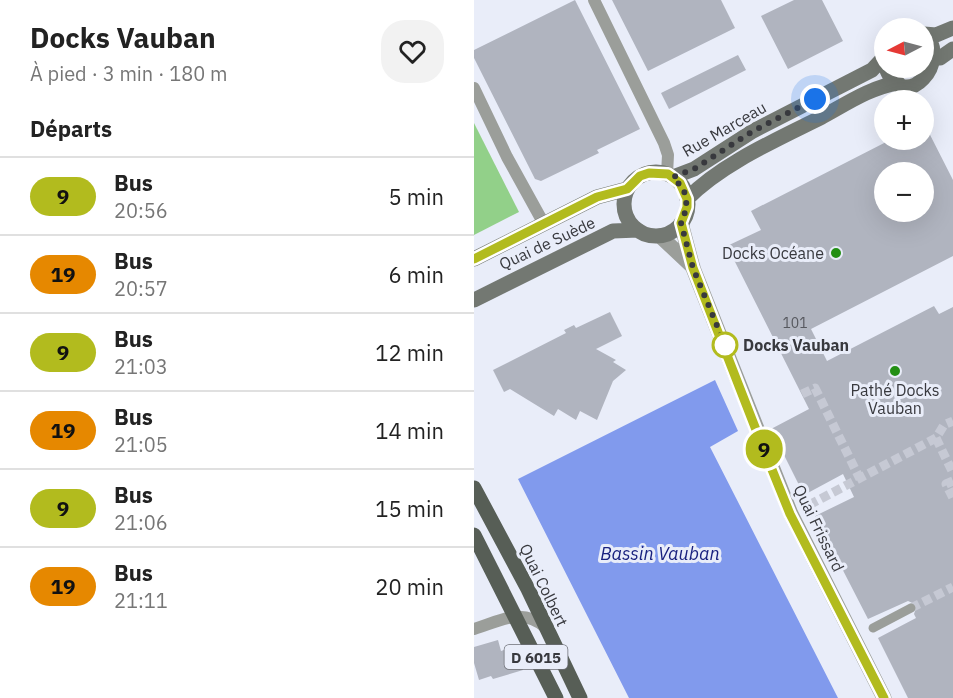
<!DOCTYPE html>
<html lang="fr">
<head>
<meta charset="utf-8">
<style>
	body { margin:0; font-family:"IBM Plex Sans",sans-serif; background:#f2f2f2; color:#222; height:100vh; display:flex; flex-direction:column; font-size:22px; white-space:nowrap }
	* { box-sizing:border-box; margin:0 }
	p { font-size:20px; color:#767676 }
	.icon { flex:none; width:33px; height:33px; fill:none; stroke:currentColor; stroke-width:2; stroke-linecap:round; stroke-linejoin:round }
	.map { position:relative; flex:1; overflow:hidden }
	.side { display:flex; flex-direction:column; background:#fff; width:474px }
	.side>* { flex:none }
	.badge { padding:0 12px; border-radius:20px; font-size:21px; line-height:39px }
	.needle { width:39px; rotate:264deg }
	.tools { position:absolute; left:400px; top:18px; display:grid; gap:12px }
	.tools a { display:grid; place-items:center; width:60px; height:60px; border-radius:50%; background:#fff; box-shadow:0 6px 24px #0002; font-size:30px }
	.you { position:absolute; width:30px; height:30px; margin:-15px; border:4px solid #fff; border-radius:50%; background:#1a73e8; box-shadow:0 0 0 9px #1a73e833 }
	.map>.badge { position:absolute; translate:-50% -50%; box-shadow:0 0 0 3px #fff }
	h2 { padding:0 30px; font-size:22px; line-height:54px }
	.round { display:grid; place-items:center; flex:none; width:63px; height:63px; border-radius:24px; background:#f2f2f2 }
	.head { display:flex; align-items:center; justify-content:space-between; height:102px; padding:0 30px }
	h1 { font-size:28px; font-weight:700; line-height:45px }
	ul { padding:0; list-style:none }
	li { display:flex; align-items:center; gap:18px; height:78px; padding:0 30px; border-top:2px solid #e0e0e0 }
	li div { flex:1 }
	li b { display:block; font-size:22px }
	li em { font-style:normal }
	li .badge { min-width:66px; font-weight:700; text-align:center }
	main { display:flex; flex:1; min-height:0 }
	.map>svg:first-child { display:block }
</style>
</head>
<body>
<main>
<section class="side">
<div class="head"><div><h1>Docks Vauban</h1><p>À pied · 3 min · 180 m</p></div><a class="round"><svg class="icon" aria-label="heart" viewBox="0 0 24 24"><path d="M12 20l-8-8c-3-5 5-10 8-4 3-6 11-1 8 4z"/></svg></a></div>
<h2>Départs</h2>
<ul>
<li><span class="badge" style="background:#b2bb1e;color:#111">9</span><div><b>Bus</b><p>20:56</p></div><em>5 min</em></li>
<li><span class="badge" style="background:#e68800;color:#111">19</span><div><b>Bus</b><p>20:57</p></div><em>6 min</em></li>
<li><span class="badge" style="background:#b2bb1e;color:#111">9</span><div><b>Bus</b><p>21:03</p></div><em>12 min</em></li>
<li><span class="badge" style="background:#e68800;color:#111">19</span><div><b>Bus</b><p>21:05</p></div><em>14 min</em></li>
<li><span class="badge" style="background:#b2bb1e;color:#111">9</span><div><b>Bus</b><p>21:06</p></div><em>15 min</em></li>
<li><span class="badge" style="background:#e68800;color:#111">19</span><div><b>Bus</b><p>21:11</p></div><em>20 min</em></li>
</ul>
</section>
<div class="map">
<svg width="479" height="698" viewBox="0 0 479 698">
	<rect width="100%" height="100%" fill="#e9edf9"/>
	<path fill="#92d089" d="M0 123 45 212 0 235Z"/>
	<path fill="#819aed" d="M241 380 264 431 236 447 364 698H155L44 479Z"/>
	<path fill="#b0b4bf" fill-rule="evenodd" d="M101 0 166 129 123 150 125 153 67 181 61 179 0 58V50Z
		M138 0H247L261 28 174 71Z
		M320 0H348L369 41 314 69 287 16Z
		M264 55 272 70 195 109 187 93Z
		M450 123 479 180V256L337 329 353 361 460 306 465 314 479 307V698H434L404 638 442 618 440 614 443 605 434 601 394 619 341 516 380 497 369 474 330 495 297 429 335 409 253 246 287 230 277 211 416 140H450ZM411 172H450V212H411Z
		M136 312 148 336 122 349 142 360 139 362 152 370 139 381 123 420 106 411 102 420 84 409 80 416 36 389 30 392 19 370 92 333 90 330 100 325 102 328Z
		M24 640 27 651 42 646 49 670 19 679 17 676 5 680 0 663V647Z"/>
	<g fill="none" stroke-linecap="round" stroke-linejoin="round">
		<path stroke="#c6c9d4" stroke-width="9" stroke-dasharray="9 4.5" stroke-linecap="butt" d="M328 394 341 388 386 479
			M462 438 479 473
			M479 481 472 484 479 498
			M335 505 462 438 470 425 479 421
			M437 608 479 587"/>
		<path stroke="#9b9e9a" stroke-width="9" d="M399 628 437 608"/>
		<path stroke="#9b9e9a" stroke-width="12" d="M120 0 190 143 194 155 193 174
			M0 88 33 157 70 224
			M0 629C26 621 48 607 71 627"/>
		<path stroke="#9b9e9a" stroke-width="15" d="M207 223 219 268 317 514 410 698
			M186 236 219 267"/>
		<path stroke="#737872" stroke-width="15" d="M450 34 462 35 479 28
			M466 58 479 49
			M412 68C431 117 479 59 450 34
			M150 204a32 32 0 1 1 64 0a32 32 0 1 1-64 0Z
			M199 177 220 169 279 131 398 70 411 56
			M213 199C247 164 304 139 348 117 372 104 397 87 424 83
			M0 259 123 197 153 189
			M0 300 139 231 164 230"/>
		<path stroke="#575e56" stroke-width="15" d="M0 488 54 589 106 698
			M0 535 82 698"/>
	</g>
	<g fill="none" stroke-linecap="round" stroke-linejoin="round">
		<g stroke="#fff" stroke-width="14">
			<path id="line" d="M0 259 123 197 153 189 166 176 175 173 194 174 206 183 213 199V207L207 223 219 268 286 440 316 514 410 698"/>
		</g>
		<use href="#line" stroke="#b2bb1e" stroke-width="9"/>
		<path stroke="#38393e" stroke-width="6" stroke-dasharray="0 10.8" d="M251 345 219 268 207 223 213 207 210 190 199 177 220 169 279 131 341 99"/>
	</g>
	<g fill="#238f14" stroke="#e9edf9" stroke-width="2">
		<circle cx="362" cy="253" r="6"/>
		<circle cx="421" cy="371" r="6"/>
	</g>
	<circle fill="#fff" stroke="#b2bb1e" stroke-width="3" cx="251" cy="345" r="12"/>
	<g text-anchor="middle" dominant-baseline="central" stroke-width="6" stroke-linejoin="round" paint-order="stroke">
		<g font-size="14" fill="#56585e">
			<text x="321" y="323">101</text>
		</g>
		<rect fill="#e9edf9" stroke="#6d6f76" stroke-width="1.5" x="30.5" y="645" width="63" height="24" rx="4.5"/>
		<g font-size="15" font-weight="bold" fill="#38393e">
			<text x="62" y="657">D 6015</text>
		</g>
		<g font-size="16" fill="#38393e" stroke="#e9edf9">
			<text transform="translate(250 129) rotate(-30)">Rue Marceau</text>
			<text transform="translate(73 243) rotate(-25)">Quai de Suède</text>
			<text transform="translate(345 528) rotate(64)">Quai Frissard</text>
			<text transform="translate(70 585) rotate(64)">Quai Colbert</text>
		</g>
		<g font-size="16" fill="#38393e" stroke="#e9edf9" text-anchor="end">
			<text x="350" y="253">Docks Océane</text>
			<text x="421" y="390" text-anchor="middle">Pathé Docks<tspan x="421" dy="18">Vauban</tspan></text>
		</g>
		<g font-size="16" font-weight="bold" fill="#38393e" stroke="#e9edf9" text-anchor="start">
			<text x="269" y="345">Docks Vauban</text>
		</g>
		<g font-size="18" font-style="italic" fill="#19217f" stroke="#e9edf9">
			<text x="186" y="553">Bassin Vauban</text>
		</g>
	</g>
</svg>
<div class="tools">
<a><svg class="needle" viewBox="-14 -14 28 28"><path d="M0-13l5 13h-10z" fill="#e53935"/><path d="M0 13l5-13h-10z" fill="#767676"/></svg></a>
<a>+</a>
<a>−</a>
</div>
<div class="you" style="left:341px;top:99px"></div>
<b class="badge" style="left:290px;top:449px;background:#b2bb1e;color:#111">9</b>
</div>
</main>
</body>
</html>
